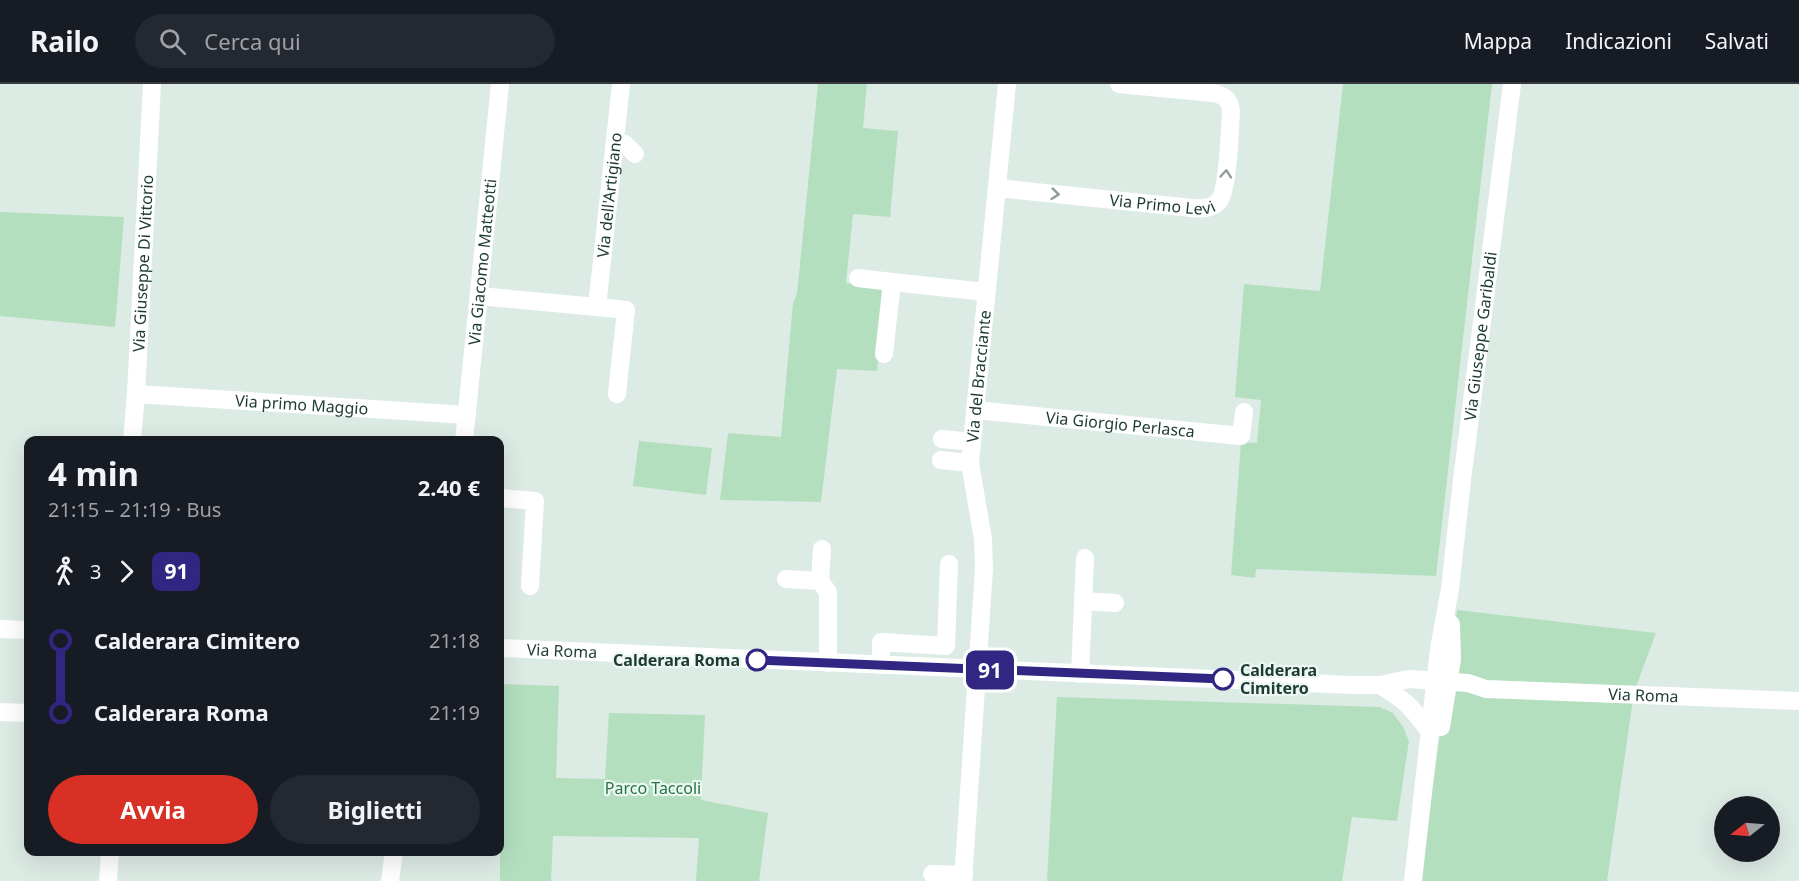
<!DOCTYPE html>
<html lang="it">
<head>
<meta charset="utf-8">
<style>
	body { margin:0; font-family:"Noto Sans",sans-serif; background:#242831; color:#f1f3f6; height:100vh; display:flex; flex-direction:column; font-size:22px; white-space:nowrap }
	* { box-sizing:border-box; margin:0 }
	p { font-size:20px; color:#9ea1a6 }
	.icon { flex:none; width:33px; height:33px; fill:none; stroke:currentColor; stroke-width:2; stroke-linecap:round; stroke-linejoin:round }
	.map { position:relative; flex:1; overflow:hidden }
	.sheet { position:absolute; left:24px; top:352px; width:480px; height:420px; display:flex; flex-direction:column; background:#171b24; border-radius:12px; box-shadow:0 6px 24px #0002 }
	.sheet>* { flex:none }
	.badge { padding:0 12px; border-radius:9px; font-size:21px; line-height:39px }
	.needle { width:39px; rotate:253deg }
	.fabs { position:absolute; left:1714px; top:712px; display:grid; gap:12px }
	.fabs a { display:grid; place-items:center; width:66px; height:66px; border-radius:50%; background:#171b24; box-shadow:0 6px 24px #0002; font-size:30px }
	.map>.badge { position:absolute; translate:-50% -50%; box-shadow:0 0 0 3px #fff }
	.legs { display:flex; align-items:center; gap:9px; height:66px; padding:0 24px; font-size:20px }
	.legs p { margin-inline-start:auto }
	.headline { display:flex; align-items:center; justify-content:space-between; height:102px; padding:0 24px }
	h1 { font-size:33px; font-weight:700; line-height:45px }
	.action { display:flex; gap:12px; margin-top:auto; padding:12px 24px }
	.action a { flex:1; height:69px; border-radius:36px; background:#d93025; color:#fff; font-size:24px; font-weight:700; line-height:69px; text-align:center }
	.action a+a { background:#242831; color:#f1f3f6 }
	ul { padding:0 24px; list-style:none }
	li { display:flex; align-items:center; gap:21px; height:72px; font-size:22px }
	li i { display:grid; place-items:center; width:9px; height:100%; margin:0 8px; background:currentColor }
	li i::after { content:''; width:15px; height:15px; margin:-8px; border:4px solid; border-radius:50%; background:#171b24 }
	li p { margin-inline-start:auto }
	li:first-child i { background:linear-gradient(#0000 50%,currentColor 0) }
	li:last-child i { background:linear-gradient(currentColor 50%,#0000 0) }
	header { display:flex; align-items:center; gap:36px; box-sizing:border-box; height:84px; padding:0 30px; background:#171b24; border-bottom:2px solid #363941 }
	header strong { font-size:28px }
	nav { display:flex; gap:33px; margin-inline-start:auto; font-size:21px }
	.search { width:420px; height:54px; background:#242831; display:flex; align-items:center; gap:15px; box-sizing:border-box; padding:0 21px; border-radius:33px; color:#9ea1a6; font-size:22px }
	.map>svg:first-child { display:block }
</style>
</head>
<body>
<header>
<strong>Railo</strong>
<div class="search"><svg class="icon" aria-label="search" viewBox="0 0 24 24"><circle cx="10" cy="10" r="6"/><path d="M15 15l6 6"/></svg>Cerca qui</div>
<nav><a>Mappa</a><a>Indicazioni</a><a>Salvati</a></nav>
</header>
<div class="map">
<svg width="1799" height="797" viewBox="0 0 1799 797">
	<rect width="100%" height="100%" fill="#ddebe5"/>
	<path fill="#b3dfbf" d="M818 0H867L863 44 898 47 890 133 853 130 846 199 885 204 877 287 837 285 821 418 720 416 728 349 781 353 793 219 797 210Z
		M1343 0H1492L1436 492 1256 485 1255 494 1231 491 1241 358 1257 359 1261 316 1235 313 1244 200 1320 207Z
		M0 128 124 133 115 243 0 232Z
		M639 357 712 364 706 411 633 402Z
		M1457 526 1656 549 1634 608 1607 797H1420Z
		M500 600 559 602 556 694 605 695 609 629 705 631 701 716 768 729 759 797H696L699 754 553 752 551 797H500Z
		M1057 613 1380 623 1393 629 1403 643 1409 657 1397 737 1352 733 1342 797H1047Z"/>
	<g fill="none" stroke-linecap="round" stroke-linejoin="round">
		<g stroke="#fff" stroke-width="18">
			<path d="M616 59 625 60 635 70"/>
			<path id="s1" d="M997 104 1192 124C1202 125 1212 125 1219 117 1228 106 1230 44 1231 27 1230 16 1224 11 1213 9L1119 0"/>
			<path d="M858 194 892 198"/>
			<path id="s2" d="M479 212 597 223 621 0"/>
			<path d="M597 223 626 226 617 310"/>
			<path d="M884 270 892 198 986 208"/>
			<path id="s3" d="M136 310 467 331"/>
			<path id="s4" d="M975 326 1241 352 1244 328"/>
			<path d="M942 355 972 358"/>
			<path id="s5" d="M132 357 136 310 152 0"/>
			<path id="s6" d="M464 357 500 0"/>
			<path d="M941 376 970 379"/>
			<path d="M500 414 535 417 530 502"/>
			<path d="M822 465 820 497 828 508V579"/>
			<path d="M786 495 820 497"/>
			<path d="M1083 517 1115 519"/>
			<path d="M0 545 28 546"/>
			<path id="s7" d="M500 564 1352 601H1380L1409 595 1468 599 1486 605 1799 617"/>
			<path d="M881 581V558L946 562 949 480"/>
			<path d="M1080 590 1085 474"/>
			<path d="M1380 601C1405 616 1412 623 1429 647"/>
			<path d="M0 628 28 629"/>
			<path d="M1441 643 1452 575 1451 540"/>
			<path d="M932 790 964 791"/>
			<path d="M108 797 110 768"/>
			<path d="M390 797 394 768"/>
			<path id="s8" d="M963 797 984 485 983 455 970 379 1007 0"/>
			<path id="s9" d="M1413 797 1439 565 1450 505 1462 396 1512 0"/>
		</g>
	</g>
	<defs><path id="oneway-chevron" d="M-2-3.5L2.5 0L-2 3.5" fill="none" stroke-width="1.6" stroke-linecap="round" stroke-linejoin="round" transform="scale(1.5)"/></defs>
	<g stroke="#8e9d9a">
		<use href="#oneway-chevron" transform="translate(1226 90) rotate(-85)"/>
		<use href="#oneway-chevron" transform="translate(1055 110) rotate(6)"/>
	</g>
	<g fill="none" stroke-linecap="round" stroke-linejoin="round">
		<g stroke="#fff" stroke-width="14">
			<path id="line-1" d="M757 576 1223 595"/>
		</g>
		<use href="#line-1" stroke="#312783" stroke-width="9"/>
	</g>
	<g fill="#fff" stroke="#312783" stroke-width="3">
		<circle cx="757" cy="576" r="10"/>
		<circle cx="1223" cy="595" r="10"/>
	</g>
	<g text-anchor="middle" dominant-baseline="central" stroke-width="4.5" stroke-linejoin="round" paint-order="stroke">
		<g font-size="16" fill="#1d3b34" stroke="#edf7f2">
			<text stroke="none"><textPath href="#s2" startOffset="231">Via dell'Artigiano</textPath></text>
			<text stroke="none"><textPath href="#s1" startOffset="166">Via Primo Levi</textPath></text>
			<text stroke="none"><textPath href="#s5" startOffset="178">Via Giuseppe Di Vittorio</textPath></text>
			<text stroke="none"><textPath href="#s6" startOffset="180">Via Giacomo Matteotti</textPath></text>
			<text stroke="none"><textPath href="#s9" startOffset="549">Via Giuseppe Garibaldi</textPath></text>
			<text stroke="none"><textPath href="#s8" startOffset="507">Via del Bracciante</textPath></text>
			<text stroke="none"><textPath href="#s3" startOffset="166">Via primo Maggio</textPath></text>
			<text stroke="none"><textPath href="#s4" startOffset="146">Via Giorgio Perlasca</textPath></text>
			<text stroke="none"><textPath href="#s7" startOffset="62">Via Roma</textPath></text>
			<text stroke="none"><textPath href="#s7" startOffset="1146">Via Roma</textPath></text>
		</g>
		<g font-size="16" font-weight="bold" fill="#1d3b34" stroke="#edf7f2" text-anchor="end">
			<text x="740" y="576">Calderara Roma</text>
			<text x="1240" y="586" text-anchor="start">Calderara<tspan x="1240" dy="18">Cimitero</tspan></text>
		</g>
		<g font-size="16" fill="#237645" stroke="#edf7f2">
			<text x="653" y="704">Parco Taccoli</text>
		</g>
	</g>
</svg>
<div class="fabs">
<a><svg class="needle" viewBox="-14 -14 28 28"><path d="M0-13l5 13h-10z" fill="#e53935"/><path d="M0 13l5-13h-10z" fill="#9ea1a6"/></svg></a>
</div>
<b class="badge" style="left:990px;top:586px;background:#312783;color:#fff">91</b>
<section class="sheet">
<div class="headline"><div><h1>4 min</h1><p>21:15 – 21:19 · Bus</p></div><b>2.40 €</b></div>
<div class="legs"><svg class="icon" aria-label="walk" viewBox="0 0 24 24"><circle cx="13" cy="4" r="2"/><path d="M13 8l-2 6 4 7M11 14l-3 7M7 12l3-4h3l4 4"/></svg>3<svg class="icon" aria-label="forward" viewBox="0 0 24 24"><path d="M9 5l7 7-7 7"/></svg><b class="badge" style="background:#312783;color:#fff">91</b></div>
<ul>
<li><i style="color:#312783"></i><b>Calderara Cimitero</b><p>21:18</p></li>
<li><i style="color:#312783"></i><b>Calderara Roma</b><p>21:19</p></li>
</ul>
<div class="action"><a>Avvia</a><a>Biglietti</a></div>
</section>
</div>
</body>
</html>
